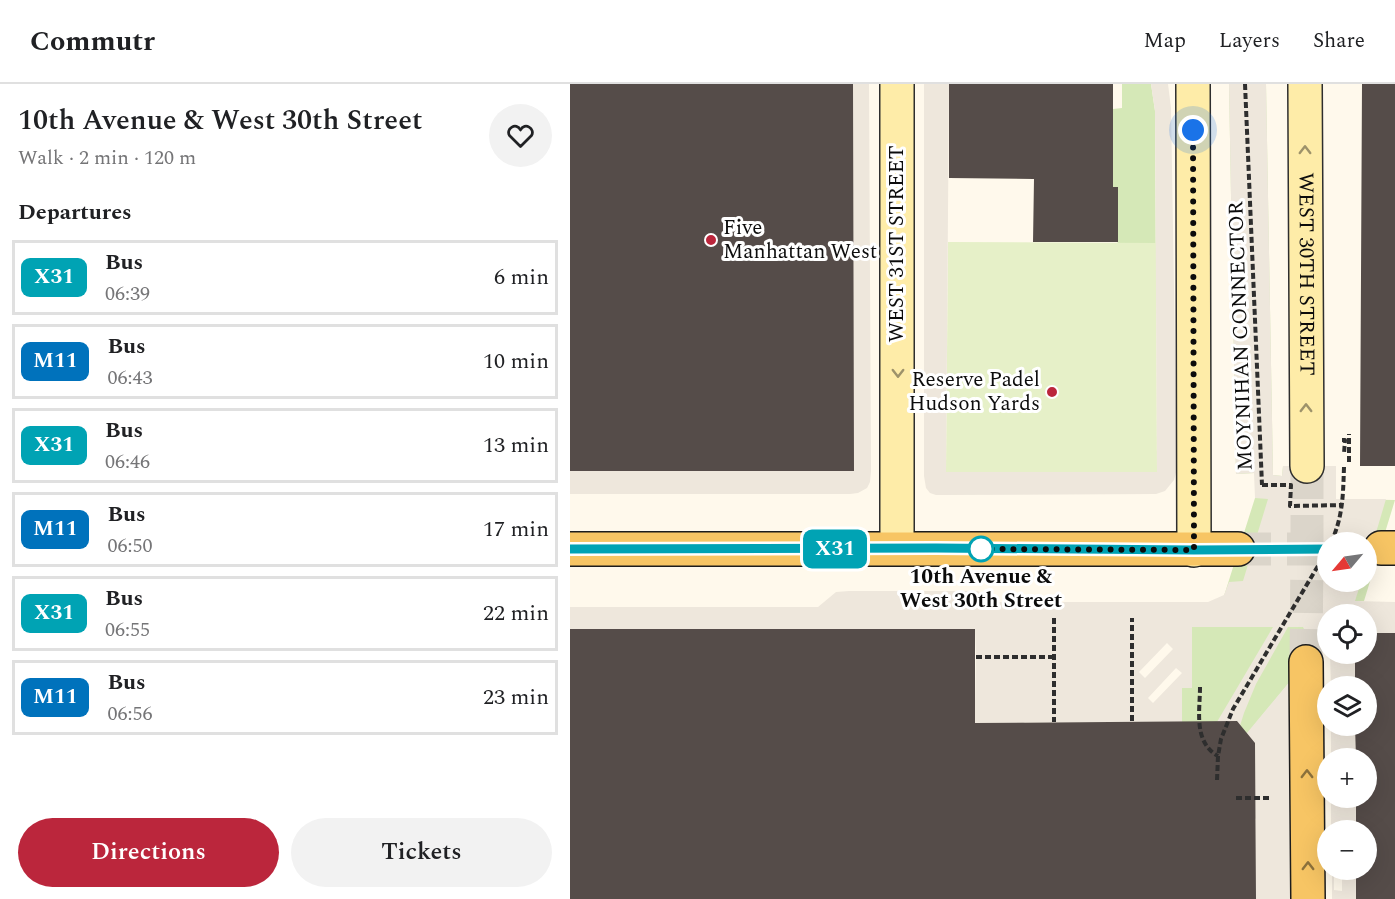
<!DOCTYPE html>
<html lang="en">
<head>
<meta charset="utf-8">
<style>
	body { margin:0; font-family:Spectral,serif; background:#f2f2f2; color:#202124; height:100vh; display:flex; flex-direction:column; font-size:22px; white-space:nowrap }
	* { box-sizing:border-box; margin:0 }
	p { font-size:20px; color:#757577 }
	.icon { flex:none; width:33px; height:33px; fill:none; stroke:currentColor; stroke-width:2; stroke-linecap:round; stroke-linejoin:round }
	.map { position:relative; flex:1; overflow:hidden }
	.panel { display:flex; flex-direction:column; background:#fff; width:570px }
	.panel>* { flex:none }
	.badge { padding:0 12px; border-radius:9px; font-size:21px; line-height:39px }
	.needle { width:39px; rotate:241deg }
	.tools { position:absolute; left:747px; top:448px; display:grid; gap:12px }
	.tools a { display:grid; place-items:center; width:60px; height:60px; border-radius:50%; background:#fff; box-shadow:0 6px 24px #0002; font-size:30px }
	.you { position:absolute; width:30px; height:30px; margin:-15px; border:4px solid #fff; border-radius:50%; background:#1a73e8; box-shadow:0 0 0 9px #1a73e833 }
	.map>.badge { position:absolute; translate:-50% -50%; box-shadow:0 0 0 3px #fff }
	h2 { padding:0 18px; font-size:22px; line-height:54px }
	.round { display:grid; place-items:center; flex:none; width:63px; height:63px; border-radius:32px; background:#f2f2f2 }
	.overview { display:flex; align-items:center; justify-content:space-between; height:102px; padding:0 18px }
	h1 { font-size:28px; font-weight:600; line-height:45px }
	.primary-button { display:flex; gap:12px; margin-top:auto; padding:12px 18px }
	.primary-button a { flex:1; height:69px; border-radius:36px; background:#bb263c; color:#fff; font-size:24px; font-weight:600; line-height:69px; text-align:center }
	.primary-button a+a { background:#f2f2f2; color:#202124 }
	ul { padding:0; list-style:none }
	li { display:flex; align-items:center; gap:18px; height:75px; margin:0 12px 9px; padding:0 6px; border:3px solid #e0e0e0; border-radius:0px }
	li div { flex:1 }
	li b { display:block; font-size:22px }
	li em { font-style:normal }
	li .badge { min-width:66px; font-weight:700; text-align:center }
	header { display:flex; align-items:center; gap:36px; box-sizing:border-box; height:84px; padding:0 30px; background:#fff; border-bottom:2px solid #e0e0e0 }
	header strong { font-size:28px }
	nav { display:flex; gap:33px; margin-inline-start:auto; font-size:21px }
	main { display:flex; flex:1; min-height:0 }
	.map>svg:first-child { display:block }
</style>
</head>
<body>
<header>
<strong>Commutr</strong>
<nav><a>Map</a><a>Layers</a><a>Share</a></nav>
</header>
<main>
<section class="panel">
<div class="overview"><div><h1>10th Avenue &amp; West 30th Street</h1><p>Walk · 2 min · 120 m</p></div><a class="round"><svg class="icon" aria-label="heart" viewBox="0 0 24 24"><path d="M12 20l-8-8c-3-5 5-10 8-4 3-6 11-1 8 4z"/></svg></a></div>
<h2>Departures</h2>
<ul>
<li><span class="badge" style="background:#00a3b4;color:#fff">X31</span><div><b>Bus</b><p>06:39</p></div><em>6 min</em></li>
<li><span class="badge" style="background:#0072bc;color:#fff">M11</span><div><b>Bus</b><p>06:43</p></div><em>10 min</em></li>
<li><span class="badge" style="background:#00a3b4;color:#fff">X31</span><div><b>Bus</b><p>06:46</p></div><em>13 min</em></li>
<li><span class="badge" style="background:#0072bc;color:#fff">M11</span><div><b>Bus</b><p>06:50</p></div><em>17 min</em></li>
<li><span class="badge" style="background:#00a3b4;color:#fff">X31</span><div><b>Bus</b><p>06:55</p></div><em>22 min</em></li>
<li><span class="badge" style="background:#0072bc;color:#fff">M11</span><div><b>Bus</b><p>06:56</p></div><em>23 min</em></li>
</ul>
<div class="primary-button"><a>Directions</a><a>Tickets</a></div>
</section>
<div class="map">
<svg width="825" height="815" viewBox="0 0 825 815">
	<rect width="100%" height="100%" fill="#fff9ec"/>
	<path fill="#d5e8b7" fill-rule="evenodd" d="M552 0H581L585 27 586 228H547L548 103H543V25L552 24Z
		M659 0H696L703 391 712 392 713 382H766V415L825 416 794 517 767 518 758 531 757 553 662 668 612 815V604L622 603V543L647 534 685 414V389L666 390ZM758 459H796V498H758Z"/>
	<path fill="#e6f0c8" d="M378 158 586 159 587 388H376Z"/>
	<path fill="#eee7dc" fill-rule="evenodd" d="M283 0H299L301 387 300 398 297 404 288 409 280 410H0V387L283 386Z
		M354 0H379L376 388H587L585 27 581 0H598L601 24 607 385 604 396 595 407 586 410 366 411 360 409 356 404 354 392Z
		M659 0H696L703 391 712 392 713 382H766V415H816L797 479 796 459H758V498H791L785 517 825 518V549H797L796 531H758L757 553 745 567 733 543H718L686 600 674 629 662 667 721 596 722 815H686V735L588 638H455L404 663 406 573 405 545H0V523H248L266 508 279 507H408L422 518H638L654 511 659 498 673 497 698 415 685 414 684 389 666 390ZM733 401H747V413H733ZM622 543H703L644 643H612V604H622ZM597 559 603 565 575 594 569 588ZM606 584 612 589 583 619 578 614Z
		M760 570H785V603H761Z
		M761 642H785L786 675H761Z
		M761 714H786V747H761Z
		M762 786H786V815H762ZM764 791H772V807L764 806Z"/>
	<path fill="#554c49" d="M0 0H283L284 387H0Z
		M379 0H543V103H548V158H463L464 95 379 94Z
		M792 0H825V382H790Z
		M0 545H405V639L667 637 685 659 686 815H0Z
		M796 549H825V815H786V786H796V747H786V714H796V675H786L785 642H796V603H785V570H796Z"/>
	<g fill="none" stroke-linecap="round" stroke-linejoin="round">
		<path stroke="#dbd5ca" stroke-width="33" stroke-dasharray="33 16" stroke-linecap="butt" d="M737 382V465"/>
		<path stroke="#dbd5ca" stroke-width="33" stroke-dasharray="33 16" stroke-linecap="butt" d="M668 465H758
			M736 578 737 465"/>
		<g stroke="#2e2e2e" stroke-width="36">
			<g id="secondary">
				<path d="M327 0V464"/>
				<path d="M623 0 624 466"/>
				<path id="s1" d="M735 0 737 382"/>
			</g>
		</g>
		<g stroke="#1d1d1d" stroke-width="36">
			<path id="primary" d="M811 464H825
				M0 465H668
				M736 578 738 815"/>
		</g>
		<path stroke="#2e2e2e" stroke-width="4" stroke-dasharray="6 3" stroke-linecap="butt" d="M675 0 692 401
			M772 356H775L774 370
			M779 378V350
			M761 459C773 432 773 412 774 383
			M484 534V638
			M406 573H484
			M630 603C630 627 623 658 648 672
			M562 637V534
			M666 714H702"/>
		<use href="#secondary" stroke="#feeca8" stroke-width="33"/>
		<use href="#primary" stroke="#f7c564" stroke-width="33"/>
		<path stroke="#2e2e2e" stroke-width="4" stroke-dasharray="6 3" stroke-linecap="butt" d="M692 401H721L720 422 773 421
			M647 696 648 672 651 655 663 625 758 465"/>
	</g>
	<defs><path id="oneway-chevron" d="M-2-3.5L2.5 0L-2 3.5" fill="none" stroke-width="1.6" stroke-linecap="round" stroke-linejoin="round" transform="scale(1.5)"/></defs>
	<g stroke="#9d926a">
		<use href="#oneway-chevron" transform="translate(735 66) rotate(-90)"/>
		<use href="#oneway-chevron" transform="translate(328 289) rotate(90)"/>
		<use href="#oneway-chevron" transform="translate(736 324) rotate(-90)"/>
	</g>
	<g stroke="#8d723c">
		<use href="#oneway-chevron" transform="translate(737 690) rotate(-90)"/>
		<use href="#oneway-chevron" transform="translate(738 782) rotate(-90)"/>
	</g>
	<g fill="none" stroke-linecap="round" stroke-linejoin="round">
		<g stroke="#fff" stroke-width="14">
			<path id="line" d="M0 465 366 464 624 466 758 465"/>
		</g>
		<use href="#line" stroke="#00a3b4" stroke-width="9"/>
		<path stroke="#0c0c0c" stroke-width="6" stroke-dasharray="0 10.8" d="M411 465 624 466 623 46"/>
	</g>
	<g fill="#bb263c" stroke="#fff" stroke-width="2">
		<circle cx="141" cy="156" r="6"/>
		<circle cx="482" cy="308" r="6"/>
	</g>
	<circle fill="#fff" stroke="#00a3b4" stroke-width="3" cx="411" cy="465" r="12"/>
	<g text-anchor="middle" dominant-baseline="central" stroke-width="6" stroke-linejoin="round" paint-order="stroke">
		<g font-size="21" fill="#0c0c0c" stroke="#fff" text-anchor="start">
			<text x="153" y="144">Five<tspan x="153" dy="24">Manhattan West</tspan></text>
			<text x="470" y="296" text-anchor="end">Reserve Padel<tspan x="470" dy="24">Hudson Yards</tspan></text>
		</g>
		<g font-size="21" fill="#0c0c0c" stroke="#fff">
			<text transform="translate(327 160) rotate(-90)">WEST 31ST STREET</text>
			<text stroke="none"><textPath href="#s1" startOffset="190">WEST 30TH STREET</textPath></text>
			<text transform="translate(671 252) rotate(-92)">MOYNIHAN CONNECTOR</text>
		</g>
		<g font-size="21" font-weight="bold" fill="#0c0c0c" stroke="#fff">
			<text x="411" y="493">10th Avenue &amp;<tspan x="411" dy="24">West 30th Street</tspan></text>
		</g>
	</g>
</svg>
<div class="tools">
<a><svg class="needle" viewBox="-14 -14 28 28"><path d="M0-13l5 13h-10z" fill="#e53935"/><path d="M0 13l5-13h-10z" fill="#757577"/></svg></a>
<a><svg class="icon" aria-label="locate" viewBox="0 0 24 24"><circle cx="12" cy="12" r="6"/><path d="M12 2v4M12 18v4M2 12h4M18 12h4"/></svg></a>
<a><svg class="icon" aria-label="layers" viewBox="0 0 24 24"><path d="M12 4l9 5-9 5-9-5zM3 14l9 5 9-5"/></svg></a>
<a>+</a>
<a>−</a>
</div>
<div class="you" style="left:623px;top:46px"></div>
<b class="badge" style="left:265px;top:465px;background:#00a3b4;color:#fff">X31</b>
</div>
</main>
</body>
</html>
